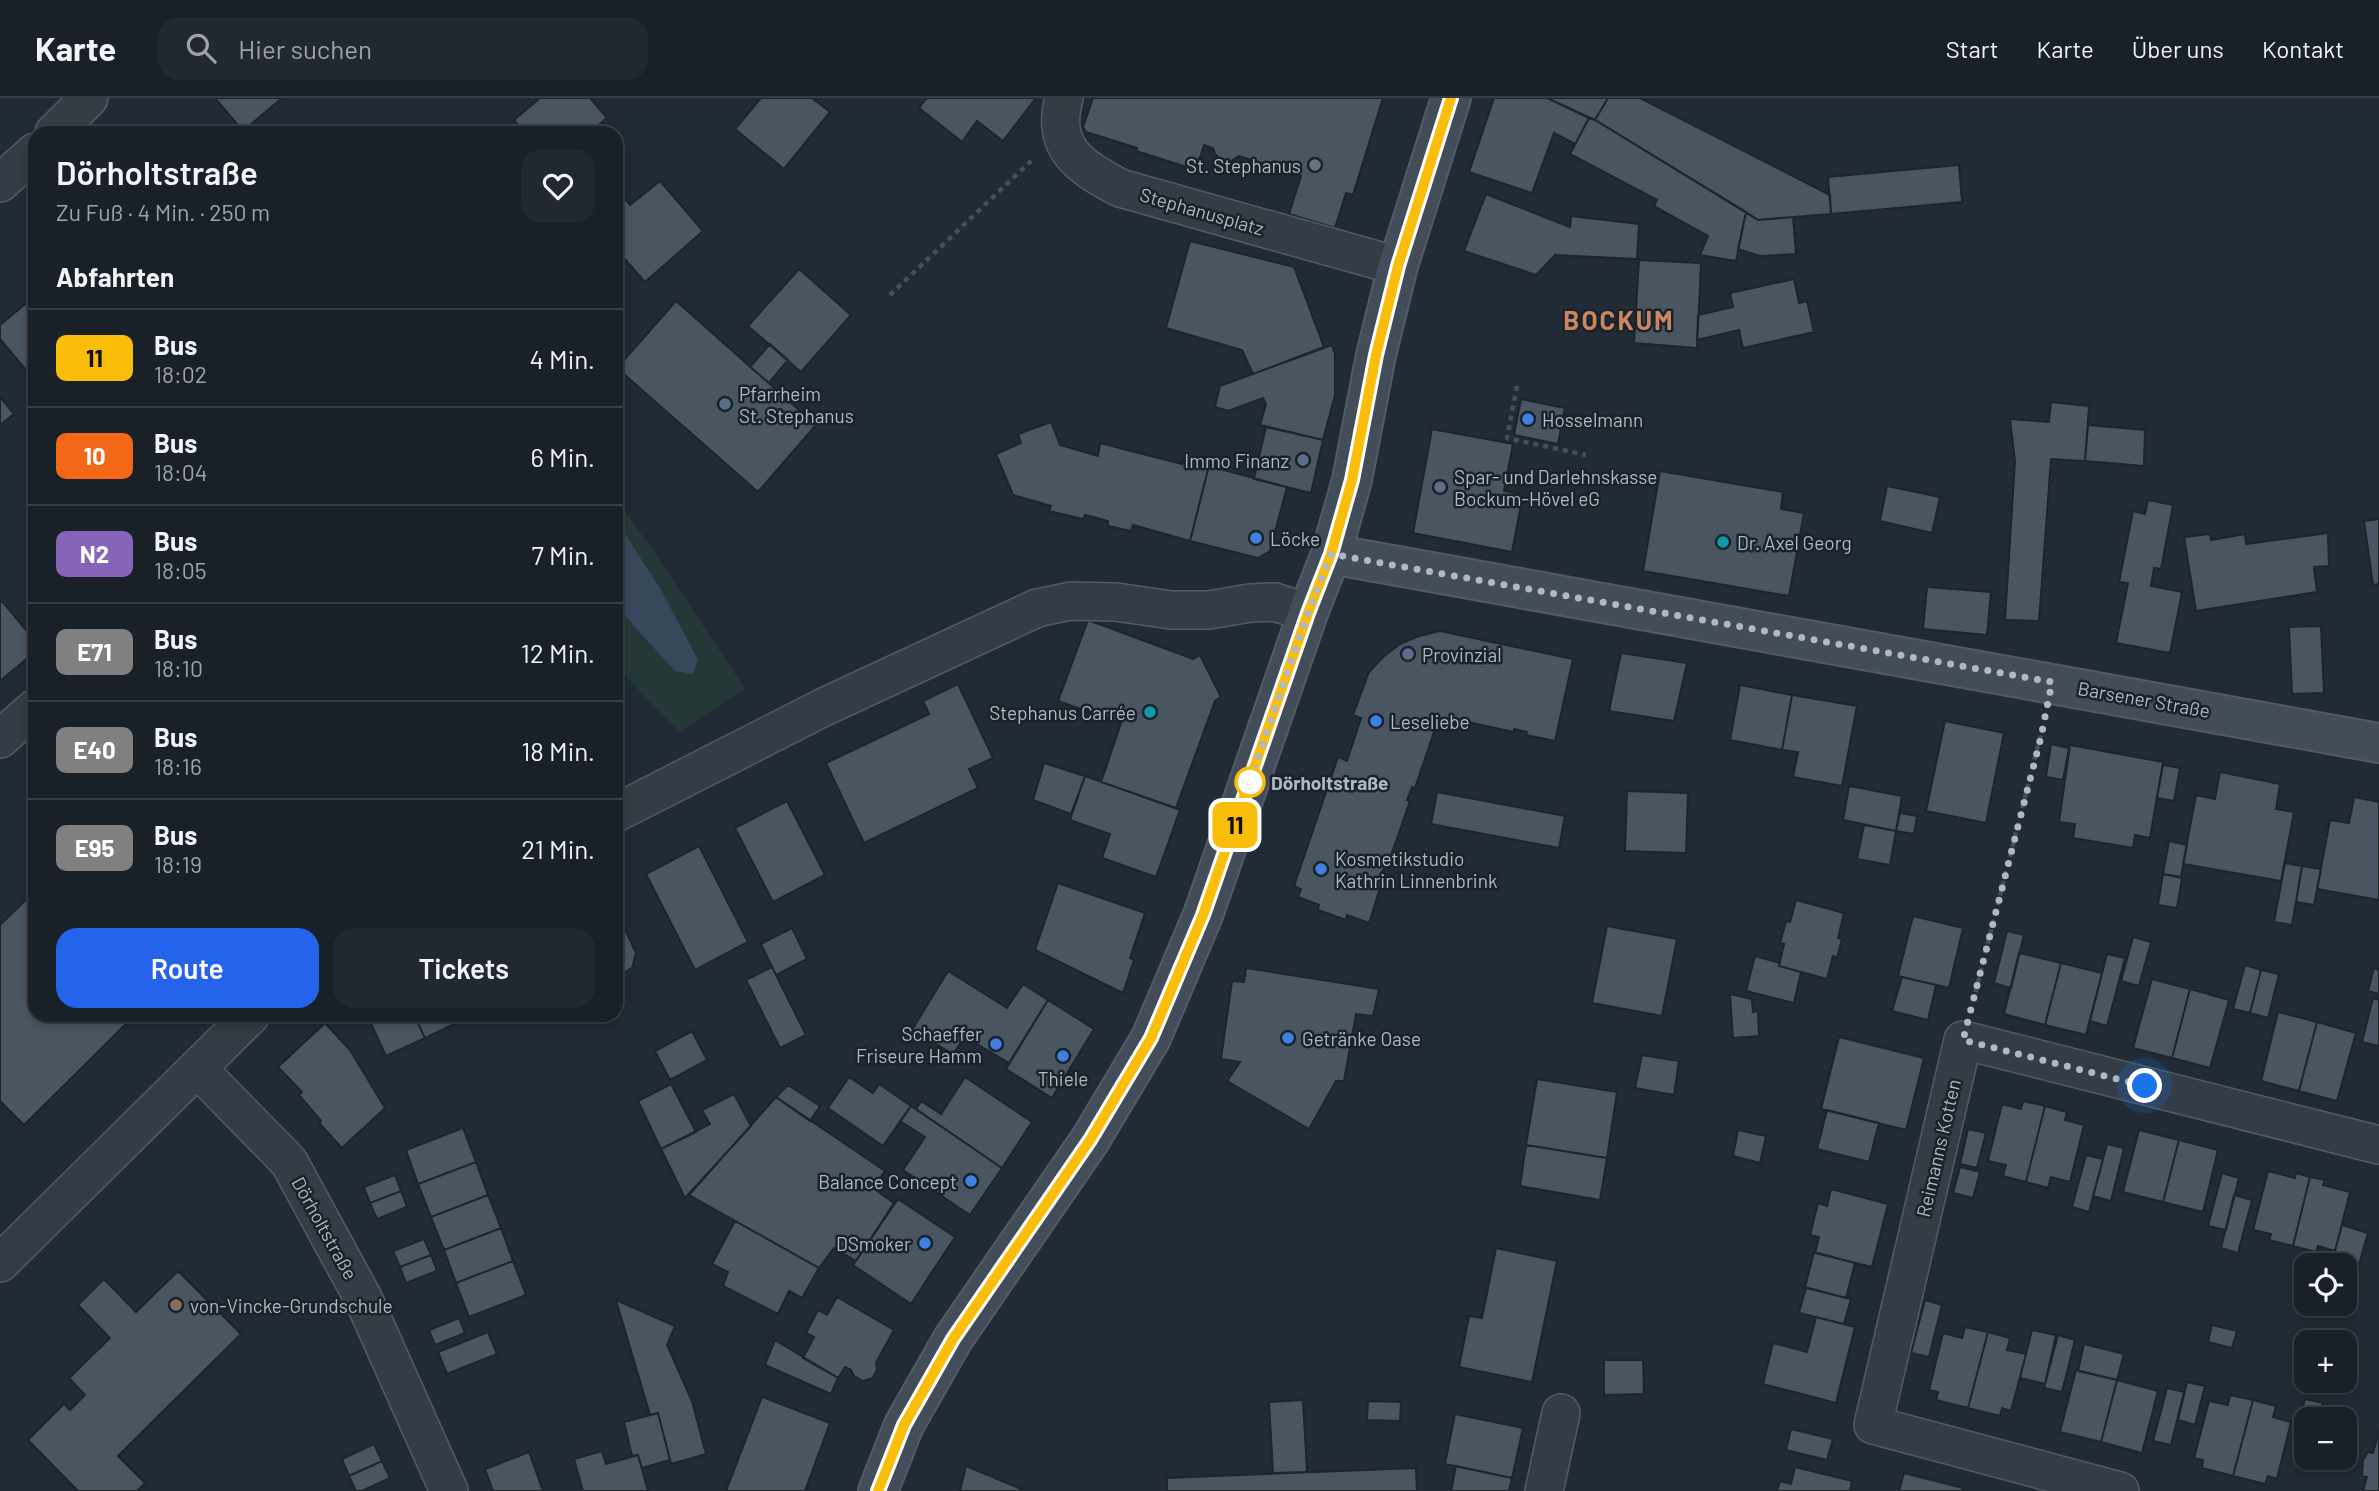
<!DOCTYPE html>
<html lang="de">
<head>
<meta charset="utf-8">
<style>
	body { margin:0; font-family:Barlow,sans-serif; background:#222830; color:#f1f3f6; height:100vh; display:flex; flex-direction:column; font-size:26px; white-space:nowrap }
	* { box-sizing:border-box; margin:0 }
	p { font-size:23px; color:#9fa3a8 }
	.icon { flex:none; width:38px; height:38px; fill:none; stroke:currentColor; stroke-width:2; stroke-linecap:round; stroke-linejoin:round }
	.map { position:relative; flex:1; overflow:hidden }
	.drawer { position:absolute; left:28px; top:28px; width:595px; height:896px; display:flex; flex-direction:column; background:#192028; border-radius:21px; box-shadow:0 4px 10px #0003,0 0 0 2px #373e45 }
	.drawer>* { flex:none }
	.badge { padding:0 14px; border-radius:10px; font-size:24px; line-height:46px }
	.buttons { position:absolute; left:2294px; top:1155px; display:grid; gap:14px }
	.buttons a { display:grid; place-items:center; width:63px; height:63px; border-radius:14px; background:#192028; box-shadow:0 4px 10px #0003,0 0 0 2px #373e45; font-size:35px }
	.you { position:absolute; width:35px; height:35px; margin:-18px; border:5px solid #fff; border-radius:50%; background:#1a73e8; box-shadow:0 0 0 10px #1a73e833 }
	.map>.badge { position:absolute; translate:-50% -50%; box-shadow:0 0 0 4px #fff }
	h2 { padding:0 28px; font-size:26px; line-height:63px }
	.round { display:grid; place-items:center; flex:none; width:74px; height:74px; border-radius:21px; background:#222830 }
	.summary { display:flex; align-items:center; justify-content:space-between; height:119px; padding:0 28px }
	h1 { font-size:33px; font-weight:600; line-height:52px }
	.primary-button { display:flex; gap:14px; margin-top:auto; padding:14px 28px }
	.primary-button a { flex:1; height:80px; border-radius:21px; background:#2563eb; color:#fff; font-size:28px; font-weight:600; line-height:80px; text-align:center }
	.primary-button a+a { background:#222830; color:#f1f3f6 }
	ul { padding:0; list-style:none }
	li { display:flex; align-items:center; gap:21px; height:98px; padding:0 28px; border-top:2px solid #373e45 }
	li div { flex:1 }
	li b { display:block; font-size:26px }
	li em { font-style:normal }
	li .badge { min-width:77px; font-weight:700; text-align:center }
	header { display:flex; align-items:center; gap:42px; box-sizing:border-box; height:98px; padding:0 35px; background:#192028; border-bottom:2px solid #373e45 }
	header strong { font-size:33px }
	nav { display:flex; gap:38px; margin-inline-start:auto; font-size:24px }
	.search { width:490px; height:63px; background:#222830; display:flex; align-items:center; gap:18px; box-sizing:border-box; padding:0 24px; border-radius:21px; color:#9fa3a8; font-size:26px }
	.map>svg:first-child { display:block }
</style>
</head>
<body>
<header>
<strong>Karte</strong>
<div class="search"><svg class="icon" aria-label="search" viewBox="0 0 24 24"><circle cx="10" cy="10" r="6"/><path d="M15 15l6 6"/></svg>Hier suchen</div>
<nav><a>Start</a><a>Karte</a><a>Über uns</a><a>Kontakt</a></nav>
</header>
<div class="map">
<svg width="2379" height="1393" viewBox="0 0 2379 1393">
	<rect width="100%" height="100%" fill="#212b35"/>
	<path fill="#243837" d="M616 401 650 448 745 591 679 634 616 568Z"/>
	<path fill="#36495c" d="M616 422 661 492 698 562 693 576 675 573 624 517 616 504Z"/>
	<path fill="#495661" stroke="#1c242c" stroke-width="2" d="M215 0H282L243 33Z
		M540 0H590L607 20 588 35H525L514 22Z
		M761 0H812L830 14 784 71 735 31Z
		M927 0H1036L1003 43 977 23 962 44 919 10Z
		M1093 0H1383L1353 97 1346 95 1335 130 1289 116 1301 78 1239 58 1231 63H1222L1215 56 1213 50 1204 47 1196 72 1136 53 1137 50 1086 34 1083 29Z
		M1494 0H1547L1589 20 1575 46 1554 35 1532 95 1469 74Z
		M1547 0H1608L1595 22Z
		M1608 0H1640L1830 97 1831 116 1758 122 1595 22Z
		M1589 20 1595 22 1746 114 1736 163 1700 157 1708 138 1654 108 1657 102 1570 56Z
		M1959 67 1962 104 1831 116 1828 79Z
		M660 83 703 133 645 184 616 151V101L621 96 630 107Z
		M1486 96 1570 129 1571 118 1639 126 1637 161 1555 157 1536 177 1464 153Z
		M1746 114 1758 122 1793 119 1796 156 1760 158 1738 151Z
		M1190 143 1294 169 1324 249 1253 276 1242 252 1166 230Z
		M1639 162 1701 165 1697 250 1634 245Z
		M799 171 851 217 801 274 748 228Z
		M1794 181 1799 205 1807 203 1814 234 1743 250 1739 232 1697 242 1698 217 1733 209 1730 195Z
		M35 198V283L0 241V227Z
		M676 203 816 327 758 394 617 270Z
		M770 246 788 262 769 285 750 269Z
		M1332 247 1335 256V297L1323 342 1260 327 1266 306 1263 300 1228 313 1215 309 1220 288Z
		M0 299 14 316 0 327Z
		M1521 301 1565 310 1558 346 1514 337Z
		M2051 304 2089 308 2085 363 2051 361 2039 523 2005 522 2015 363 2010 321 2049 324Z
		M1051 324 1060 347 1098 358 1100 345 1182 366 1184 361 1209 368 1190 443 1133 427 1131 433 1108 428V423L1085 417 1083 421 1049 413 1051 408 1013 397 996 356 1021 345 1018 336Z
		M2088 327 2145 332 2144 368 2085 363Z
		M1266 329 1323 342 1311 395 1254 381Z
		M1432 331 1513 346 1504 393 1523 396 1512 454 1413 435Z
		M1209 368 1287 389 1270 453 1258 460 1190 443Z
		M1660 373 1783 394 1781 411 1804 415 1789 498 1643 473Z
		M1887 388 1940 399 1932 435 1880 423Z
		M2148 402 2173 407 2161 471 2154 470 2151 488 2182 494 2170 555 2116 545 2128 485 2119 484 2133 413 2145 416Z
		M2379 421V486L2373 487 2364 423Z
		M2328 435 2329 468 2314 469 2317 494 2196 513 2184 439 2210 436 2211 442 2245 436 2246 446Z
		M1927 489 1991 494 1987 537 1923 531Z
		M2 503 35 543V554L0 583V505Z
		M1088 522 1193 561 1200 557 1221 599 1215 603 1176 710 1101 684 1121 625 1058 603Z
		M2321 528 2324 595 2292 596 2289 529Z
		M1440 533 1573 561 1555 643 1526 637 1527 634 1514 631V634L1453 621 1449 634 1435 631 1415 690 1412 689 1410 694 1407 702 1410 703 1387 769 1385 768 1383 772 1380 780 1383 781 1369 825 1347 817 1346 822 1318 812 1319 807 1298 799 1301 791 1294 788 1338 659 1347 663 1361 620 1353 617 1369 574 1383 559 1400 546 1419 538Z
		M1621 555 1687 565 1674 623 1609 613Z
		M958 586 993 660 969 671 978 690 864 745 826 665 929 616 923 603Z
		M1740 587 1792 597 1782 652 1730 642Z
		M1792 597 1857 608 1842 688 1793 679 1798 654 1782 652Z
		M1945 623 2004 635 1986 725 1926 713Z
		M2051 646 2069 650 2063 682 2046 679Z
		M2070 647 2163 664 2150 740 2135 737 2133 750 2073 740 2075 726 2059 724Z
		M1044 665 1085 678 1071 716 1033 702Z
		M2163 667 2180 670 2174 703 2157 700Z
		M2220 674 2280 686 2276 711 2294 714 2281 783 2183 766 2196 697 2215 701Z
		M1085 678 1180 712 1156 779 1102 760 1110 736 1070 722Z
		M1849 688 1902 698 1896 733 1843 722Z
		M1627 693 1688 695 1686 755 1625 753Z
		M1437 694 1565 718 1559 750 1431 726Z
		M2354 699 2379 704V802L2317 791 2330 722 2349 725Z
		M787 703 825 777 773 804 735 730Z
		M1900 715 1917 718 1914 736 1896 733Z
		M1864 727 1896 733 1890 767 1857 761Z
		M2169 743 2187 747 2181 779 2163 776Z
		M699 748 748 844 695 872 646 776Z
		M2285 765 2302 768 2292 827 2274 824Z
		M2302 768 2321 771 2314 807 2296 804Z
		M2163 776 2182 780 2177 810 2158 807Z
		M1058 785 1145 815 1130 860 1134 862 1123 895 1035 852Z
		M35 793V917H135L24 1027 0 1003V827Z
		M1796 802 1844 815 1838 840 1842 841 1837 860 1833 858 1827 881 1779 868 1784 846 1780 845 1786 823 1790 824Z
		M616 812 636 855 632 870 616 879Z
		M1913 818 1963 830 1949 890 1898 878Z
		M1607 828 1677 841 1662 918 1592 905Z
		M792 830 807 861 776 877 761 846Z
		M2007 833 2024 837 2011 890 1994 885Z
		M2133 839 2151 844 2139 888 2121 883Z
		M2019 855 2061 865 2045 927 2004 916Z
		M2107 856 2125 860 2107 928 2090 923Z
		M1755 858 1780 865 1779 868 1801 874 1794 905 1746 893Z
		M2061 865 2102 875 2086 937 2045 927Z
		M2245 867 2261 872 2250 915 2233 911Z
		M772 869 806 937 780 950 746 882Z
		M1246 870 1379 891 1373 918 1356 916 1344 983H1336L1309 1031 1227 983 1240 964 1221 961 1232 883 1244 884Z
		M2374 870 2379 872V896L2368 893Z
		M2261 872 2279 876 2268 920 2250 915Z
		M948 873 1007 910 1023 886 1048 902 1009 965 965 939 953 956 912 932Z
		M1902 879 1936 887 1928 922 1892 913Z
		M2152 881 2190 891 2172 960 2133 950Z
		M2190 891 2229 902 2210 970 2172 960Z
		M1730 896 1752 901 1753 914 1758 913 1759 938 1733 940Z
		M2373 900 2379 902V948L2362 944Z
		M1048 902 1094 931 1052 1000 1006 971Z
		M2278 914 2317 924 2299 993 2261 983Z
		M367 917H414L425 940 386 958Z
		M414 917H463L465 921 425 940Z
		M2317 924 2356 935 2337 1003 2299 993Z
		M325 925 350 952 385 1010 342 1050 319 1025 321 1023 299 997 302 994 278 969Z
		M692 933 707 962 670 982 655 953Z
		M1839 939 1924 960 1906 1032 1821 1011Z
		M1642 957 1679 963 1674 997 1635 990Z
		M849 979 873 995 879 986 911 1008 883 1048 828 1010Z
		M965 979 1032 1024 1002 1070 916 1011 921 1003 941 1016Z
		M1537 981 1617 994 1607 1060 1526 1047Z
		M671 986 696 1034 661 1051 638 1003Z
		M788 987 820 1008 810 1023 776 999Z
		M734 996 751 1028 685 1100 661 1051 710 1026 702 1012Z
		M776 999 885 1073 873 1090 894 1105 856 1163 834 1150 819 1170 689 1097Z
		M2023 1003 2045 1008 2026 1084 2003 1078 2006 1067 1988 1063 2002 1006 2021 1011Z
		M911 1008 1002 1070 970 1117 903 1072 925 1039 900 1023Z
		M2045 1008 2067 1014 2065 1022 2084 1027 2070 1084 2051 1079 2048 1090 2026 1084Z
		M1827 1012 1879 1025 1869 1064 1817 1051Z
		M463 1030 476 1064 418 1086 406 1052Z
		M1968 1031 1986 1035 1977 1070 1960 1066Z
		M1738 1032 1766 1038 1760 1065 1733 1058Z
		M2139 1032 2179 1042 2163 1104 2123 1094Z
		M2179 1042 2218 1052 2203 1114 2163 1104Z
		M2107 1046 2124 1050 2111 1103 2093 1098Z
		M1526 1047 1607 1060 1600 1102 1520 1088Z
		M2086 1057 2103 1061 2089 1114 2072 1109Z
		M476 1064 488 1097 431 1119 418 1086Z
		M1960 1069 1980 1074 1973 1100 1953 1095Z
		M2268 1073 2295 1080 2296 1075 2310 1079 2293 1148 2269 1142 2271 1136 2253 1132Z
		M2222 1075 2239 1080 2226 1132 2208 1128Z
		M395 1077 401 1093 370 1105 364 1089Z
		M2310 1079 2325 1082 2323 1087 2350 1094 2335 1153 2318 1148 2316 1154 2293 1148Z
		M1831 1091 1888 1106 1872 1169 1815 1155 1819 1139 1810 1137 1818 1105 1827 1108Z
		M401 1093 407 1109 377 1121 370 1105Z
		M488 1097 501 1130 444 1152 431 1119Z
		M2234 1097 2252 1102 2238 1155 2221 1150Z
		M898 1101 955 1139 911 1206 853 1167Z
		M735 1123 819 1170 802 1200 789 1193 778 1216 723 1188 728 1174 712 1166Z
		M2342 1127 2368 1135 2356 1177 2345 1174V1167H2331Z
		M501 1130 513 1163 456 1185 444 1152Z
		M424 1141 431 1157 400 1169 393 1153Z
		M1496 1150 1557 1163 1532 1284 1459 1269 1469 1218 1482 1220Z
		M1814 1154 1855 1165 1846 1200 1805 1189Z
		M431 1157 437 1173 406 1185 400 1169Z
		M513 1163 526 1197 469 1219 456 1185Z
		M178 1173 241 1236 118 1358 145 1385 137 1393H78L28 1342 64 1306 70 1312 85 1297 69 1280 110 1240 78 1207 104 1181 136 1214Z
		M1806 1190 1851 1201 1844 1226 1799 1215Z
		M837 1199 894 1232 876 1265 877 1272 873 1280 863 1283 854 1278 851 1272 845 1269 838 1280 803 1260 814 1239 806 1235 818 1212 827 1217Z
		M616 1202 675 1228 667 1247 692 1303 706 1356 671 1366 658 1315 650 1317Z
		M1925 1202 1942 1207 1929 1259 1911 1255Z
		M1816 1219 1855 1229 1836 1305 1763 1286 1773 1245 1807 1254Z
		M459 1220 465 1235 435 1247 429 1232Z
		M2212 1227 2237 1233 2232 1250 2208 1244Z
		M1965 1229 1988 1234 1968 1310 1936 1302 1938 1294 1929 1292 1943 1235 1962 1240Z
		M2032 1232 2056 1237 2045 1286 2020 1280Z
		M488 1234 497 1256 447 1276 438 1254Z
		M1988 1234 2010 1240 2007 1252 2026 1256 2011 1313 2002 1310 2000 1318 1968 1310Z
		M2058 1237 2075 1242 2062 1294 2044 1290Z
		M775 1242 838 1280 831 1296 765 1267Z
		M2084 1246 2124 1256 2117 1282 2078 1273Z
		M1604 1262H1643L1644 1296 1604 1297Z
		M2076 1272 2117 1282 2101 1344 2060 1334Z
		M2117 1282 2158 1293 2142 1355 2101 1344Z
		M2187 1284 2205 1288 2195 1327 2178 1322Z
		M2167 1290 2184 1294 2171 1347 2153 1343Z
		M2230 1297 2253 1302 2233 1378 2202 1370 2203 1362 2194 1360 2209 1303 2228 1307Z
		M762 1299 830 1325 805 1393H726Z
		M2305 1301 2323 1305 2319 1321H2306V1356L2292 1353Z
		M1303 1302 1307 1374 1273 1375 1269 1304Z
		M2253 1302 2276 1308 2273 1319 2291 1324 2277 1381 2268 1378 2265 1386 2233 1378Z
		M1368 1303 1401 1304 1400 1323 1367 1322Z
		M658 1315 670 1362 642 1370 638 1357 632 1358 624 1324Z
		M1455 1316 1523 1330 1512 1380 1445 1366Z
		M1791 1331 1833 1341 1827 1362 1786 1352Z
		M2379 1333V1393H2363L2367 1379 2362 1378 2363 1362 2368 1354 2373 1355Z
		M374 1346 382 1363 349 1378 342 1361Z
		M602 1353 606 1366 638 1357 648 1393H583L574 1361Z
		M529 1354 543 1393H493L485 1371Z
		M382 1363 390 1380 362 1393H356L349 1378Z
		M966 1368 1021 1391V1393H960Z
		M1456 1368 1512 1380 1509 1393H1451Z
		M1795 1369 1852 1383 1850 1393H1777L1780 1383 1791 1386Z
		M1416 1370 1417 1393H1167V1380Z
		M1904 1375 1963 1390 1962 1393H1899Z"/>
	<g fill="none" stroke-linecap="round" stroke-linejoin="round">
		<g stroke="#525b64" stroke-width="40">
			<path id="street" d="M1064 0C1050 51 1081 69 1120 90L1398 168
				M54 35 89 0
				M0 85 35 54
				M0 641 35 610
				M616 715 824 609 1037 510 1071 503 1116 504 1171 512H1209L1250 505 1275 504 1308 515
				M197 970 289 1064 363 1200 449 1393
				M0 1165 251 917
				M1544 1393 1561 1315
				M2120 1393 1873 1327 1963 942 2379 1047"/>
		</g>
		<g stroke="#525b64" stroke-width="42">
			<path id="secondary" d="M1331 456 2379 645
				M878 1393 904 1327 953 1241 1090 1042 1151 940 1203 817 1308 515 1331 456 1352 382 1376 257 1398 168 1451 0"/>
		</g>
		<path stroke="#405354" stroke-width="4.5" stroke-dasharray="5 5" stroke-linecap="butt" d="M890 197 1032 62
			M1517 288 1507 340 1586 357
			M1973 904 2044 624"/>
		<use href="#street" stroke="#343d46" stroke-width="37"/>
		<use href="#secondary" stroke="#434d59" stroke-width="38"/>
	</g>
	<g fill="none" stroke-linecap="round" stroke-linejoin="round">
		<g stroke="#fff" stroke-width="16">
			<path id="line" d="M878 1393 904 1327 953 1241 1090 1042 1151 940 1203 817 1308 515 1331 456 1352 382 1376 257 1398 168 1451 0"/>
		</g>
		<use href="#line" stroke="#fabd09" stroke-width="10"/>
		<path stroke="#afb8c3" stroke-width="7" stroke-dasharray="0 12.6" d="M1250 684 1248 689 1308 515 1331 456 2052 584 2041 639 1963 942 2145 988"/>
	</g>
	<circle fill="#6b7280" stroke="#1a222a" stroke-width="2.5" cx="1315" cy="67" r="7"/>
	<g fill="#5c6f8a" stroke="#1a222a" stroke-width="2.5">
		<circle cx="725" cy="306" r="7"/>
		<circle cx="1303" cy="362" r="7"/>
		<circle cx="1440" cy="389" r="7"/>
		<circle cx="1408" cy="556" r="7"/>
	</g>
	<g fill="#3f7fe0" stroke="#1a222a" stroke-width="2.5">
		<circle cx="1528" cy="321" r="7"/>
		<circle cx="1256" cy="440" r="7"/>
		<circle cx="1376" cy="623" r="7"/>
		<circle cx="1321" cy="771" r="7"/>
		<circle cx="1288" cy="940" r="7"/>
		<circle cx="996" cy="946" r="7"/>
		<circle cx="1063" cy="958" r="7"/>
		<circle cx="971" cy="1083" r="7"/>
		<circle cx="925" cy="1145" r="7"/>
	</g>
	<g fill="#0f9aa8" stroke="#1a222a" stroke-width="2.5">
		<circle cx="1723" cy="444" r="7"/>
		<circle cx="1150" cy="614" r="7"/>
	</g>
	<circle fill="#fff" stroke="#fabd09" stroke-width="3.5" cx="1250" cy="684" r="14"/>
	<circle fill="#8d6e63" stroke="#1a222a" stroke-width="2.5" cx="176" cy="1207" r="7"/>
	<g text-anchor="middle" dominant-baseline="central" stroke-width="5" stroke-linejoin="round" paint-order="stroke">
		<g font-size="19" fill="#afb8c3" stroke="#1a222a" text-anchor="start">
			<text x="1301" y="67" text-anchor="end">St. Stephanus</text>
			<text x="739" y="295">Pfarrheim<tspan x="739" dy="22">St. Stephanus</tspan></text>
			<text x="1542" y="321">Hosselmann</text>
			<text x="1289" y="362" text-anchor="end">Immo Finanz</text>
			<text x="1454" y="378">Spar- und Darlehnskasse<tspan x="1454" dy="22">Bockum-Hövel eG</tspan></text>
			<text x="1270" y="440">Löcke</text>
			<text x="1737" y="444">Dr. Axel Georg</text>
			<text x="1422" y="556">Provinzial</text>
			<text x="1136" y="614" text-anchor="end">Stephanus Carrée</text>
			<text x="1390" y="623">Leseliebe</text>
			<text x="1335" y="760">Kosmetikstudio<tspan x="1335" dy="22">Kathrin Linnenbrink</tspan></text>
			<text x="982" y="935" text-anchor="end">Schaeffer<tspan x="982" dy="22">Friseure Hamm</tspan></text>
			<text x="1302" y="940">Getränke Oase</text>
			<text x="1063" y="980" text-anchor="middle">Thiele</text>
			<text x="957" y="1083" text-anchor="end">Balance Concept</text>
			<text x="911" y="1145" text-anchor="end">DSmoker</text>
			<text x="190" y="1207">von-Vincke-Grundschule</text>
		</g>
		<g font-size="19" fill="#afb8c3" stroke="#1a222a">
			<text transform="translate(1202 113) rotate(16)">Stephanusplatz</text>
			<text transform="translate(2144 601) rotate(10)">Barsener Straße</text>
			<text transform="translate(1938 1050) rotate(-77)">Reimanns Kotten</text>
			<text transform="translate(325 1130) rotate(61)">Dörholtstraße</text>
		</g>
		<g font-size="19" font-weight="bold" fill="#afb8c3" stroke="#1a222a" text-anchor="start">
			<text x="1271" y="684">Dörholtstraße</text>
		</g>
		<g font-size="26" font-weight="bold" letter-spacing="2" fill="#cb8661" stroke="#1a222a">
			<text x="1619" y="221">BOCKUM</text>
		</g>
	</g>
</svg>
<div class="buttons">
<a><svg class="icon" aria-label="locate" viewBox="0 0 24 24"><circle cx="12" cy="12" r="6"/><path d="M12 2v4M12 18v4M2 12h4M18 12h4"/></svg></a>
<a>+</a>
<a>−</a>
</div>
<div class="you" style="left:2145px;top:988px"></div>
<b class="badge" style="left:1235px;top:727px;background:#fabd09;color:#111">11</b>
<section class="drawer">
<div class="summary"><div><h1>Dörholtstraße</h1><p>Zu Fuß · 4 Min. · 250 m</p></div><a class="round"><svg class="icon" aria-label="heart" viewBox="0 0 24 24"><path d="M12 20l-8-8c-3-5 5-10 8-4 3-6 11-1 8 4z"/></svg></a></div>
<h2>Abfahrten</h2>
<ul>
<li><span class="badge" style="background:#fabd09;color:#111">11</span><div><b>Bus</b><p>18:02</p></div><em>4 Min.</em></li>
<li><span class="badge" style="background:#f36717;color:#fff">10</span><div><b>Bus</b><p>18:04</p></div><em>6 Min.</em></li>
<li><span class="badge" style="background:#8864b9;color:#fff">N2</span><div><b>Bus</b><p>18:05</p></div><em>7 Min.</em></li>
<li><span class="badge" style="background:#808080;color:#fff">E71</span><div><b>Bus</b><p>18:10</p></div><em>12 Min.</em></li>
<li><span class="badge" style="background:#808080;color:#fff">E40</span><div><b>Bus</b><p>18:16</p></div><em>18 Min.</em></li>
<li><span class="badge" style="background:#808080;color:#fff">E95</span><div><b>Bus</b><p>18:19</p></div><em>21 Min.</em></li>
</ul>
<div class="primary-button"><a>Route</a><a>Tickets</a></div>
</section>
</div>
</body>
</html>
